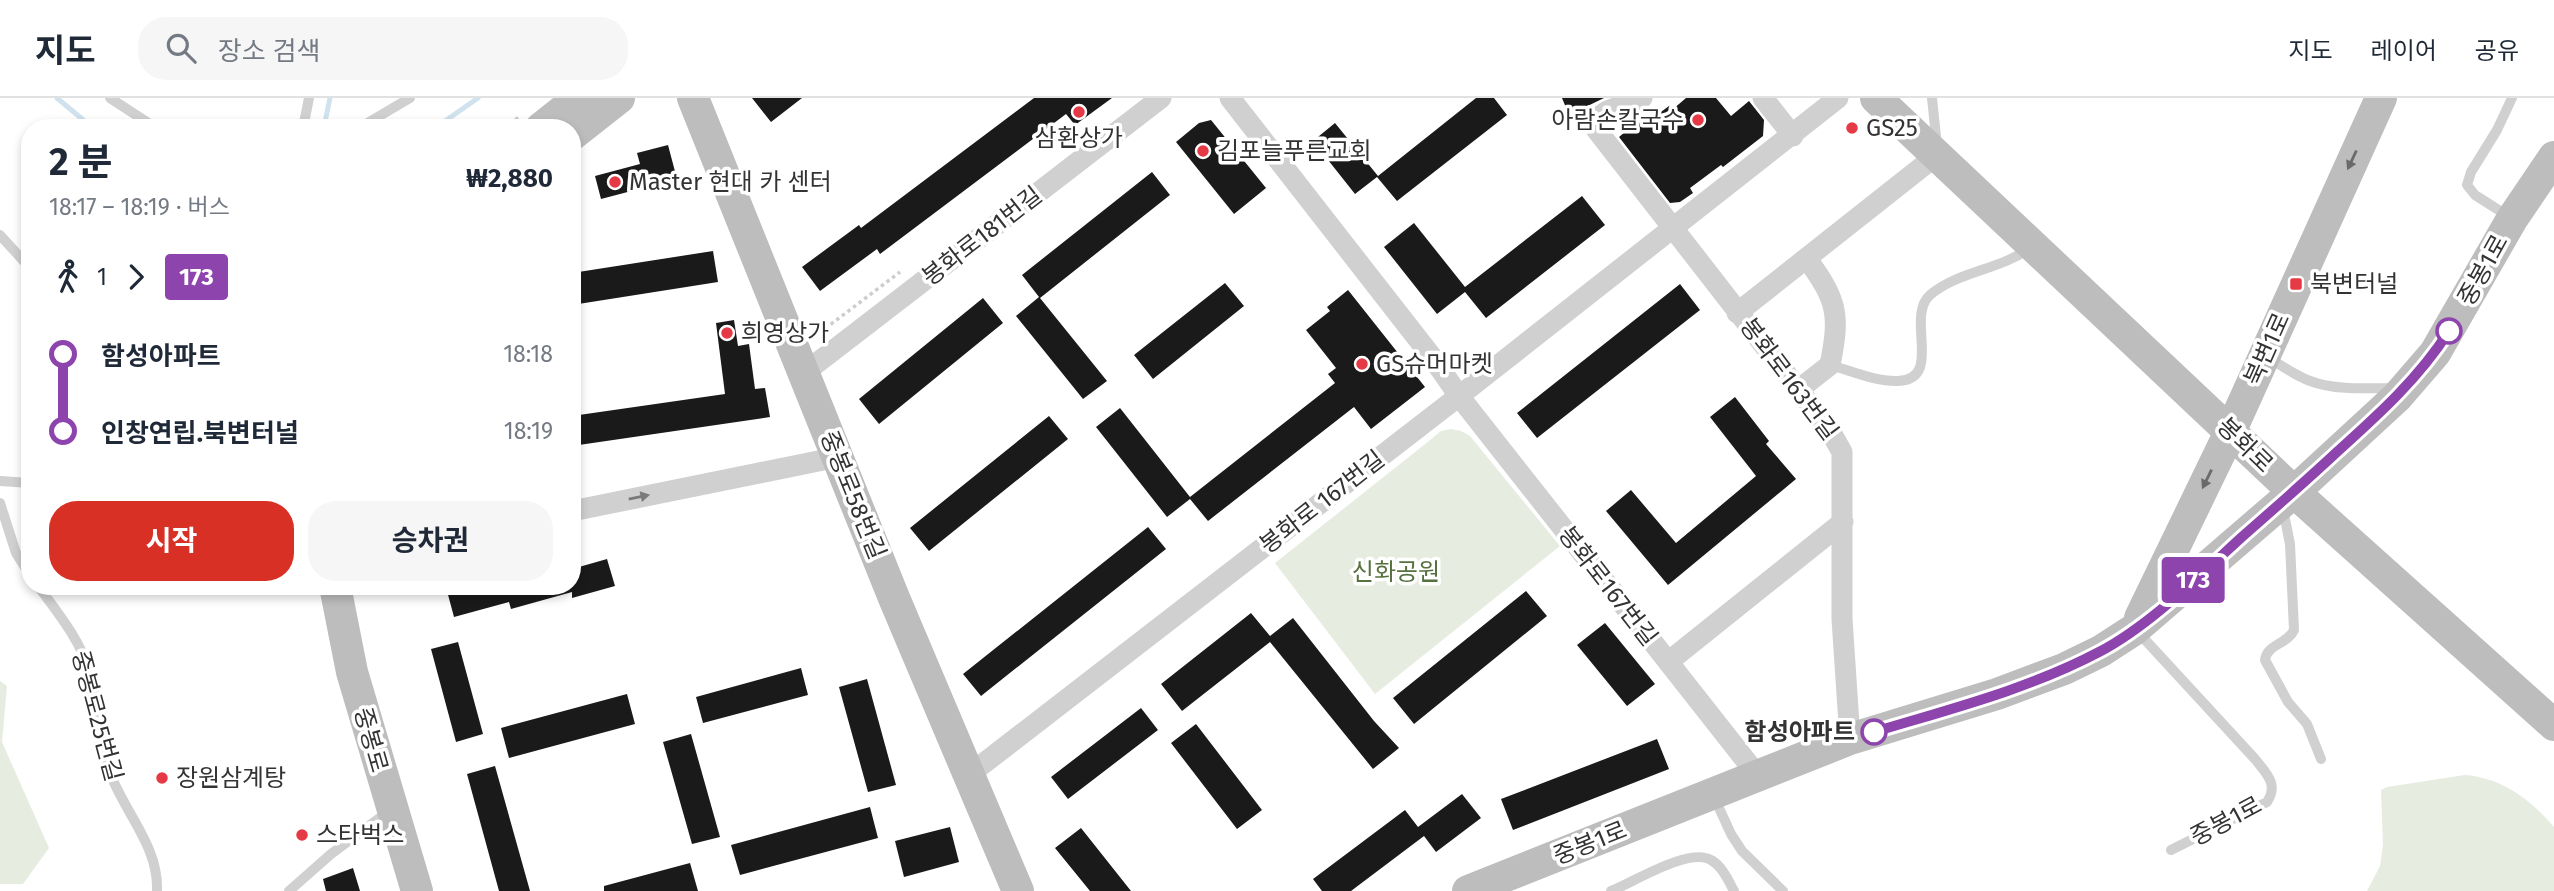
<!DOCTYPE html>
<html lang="ko">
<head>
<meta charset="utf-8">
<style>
	body { margin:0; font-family:"Fira Sans","Noto Sans KR",sans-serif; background:#f6f6f7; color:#1f2937; height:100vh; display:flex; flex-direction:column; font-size:26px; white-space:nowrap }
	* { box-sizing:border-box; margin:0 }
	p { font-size:23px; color:#747a83 }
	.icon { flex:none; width:38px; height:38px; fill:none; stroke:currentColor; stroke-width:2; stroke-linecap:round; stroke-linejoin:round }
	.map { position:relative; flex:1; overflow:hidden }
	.sheet { position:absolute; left:21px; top:21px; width:560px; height:476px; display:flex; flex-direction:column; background:#fff; border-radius:28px; box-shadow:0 4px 10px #0003 }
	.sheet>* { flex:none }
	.badge { padding:0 14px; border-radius:5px; font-size:24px; line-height:46px }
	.map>.badge { position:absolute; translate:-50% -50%; box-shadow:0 0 0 4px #fff }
	.legs { display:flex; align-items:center; gap:10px; height:77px; padding:0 28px; font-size:23px }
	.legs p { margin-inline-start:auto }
	.overview { display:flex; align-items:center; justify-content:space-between; height:119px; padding:0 28px }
	h1 { font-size:38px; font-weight:700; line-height:52px }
	.action { display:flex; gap:14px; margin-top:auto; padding:14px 28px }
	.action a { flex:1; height:80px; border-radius:28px; background:#d93025; color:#fff; font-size:28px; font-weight:700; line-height:80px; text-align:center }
	.action a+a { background:#f6f6f7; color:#1f2937 }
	ul { padding:0 28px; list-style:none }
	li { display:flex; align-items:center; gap:24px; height:77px; font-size:26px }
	li i { display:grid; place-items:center; width:10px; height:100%; margin:0 9px; background:currentColor }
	li i::after { content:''; width:18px; height:18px; margin:-9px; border:5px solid; border-radius:50%; background:#fff }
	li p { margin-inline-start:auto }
	li:first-child i { background:linear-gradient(#0000 50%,currentColor 0) }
	li:last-child i { background:linear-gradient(currentColor 50%,#0000 0) }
	header { display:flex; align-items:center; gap:42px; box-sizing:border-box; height:98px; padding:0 35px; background:#fff; border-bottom:2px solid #e0e1e3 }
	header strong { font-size:33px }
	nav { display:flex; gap:38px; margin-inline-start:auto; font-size:24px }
	.search { width:490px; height:63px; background:#f6f6f7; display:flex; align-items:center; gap:18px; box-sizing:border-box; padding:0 24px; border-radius:28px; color:#747a83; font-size:26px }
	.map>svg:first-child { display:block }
</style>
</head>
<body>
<header>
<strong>지도</strong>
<div class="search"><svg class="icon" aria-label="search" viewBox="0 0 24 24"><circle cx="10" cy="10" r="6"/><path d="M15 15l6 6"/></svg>장소 검색</div>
<nav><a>지도</a><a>레이어</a><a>공유</a></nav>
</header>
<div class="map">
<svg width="2554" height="793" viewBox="0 0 2554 793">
	<rect width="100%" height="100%" fill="#fff"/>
	<path fill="#e6ecdf" d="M1451 331 1461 333 1470 338 1560 448 1375 596 1275 465 1424 347 1441 333Z
		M0 583 7 588 2 644 49 750 23 786H0Z
		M2465 677C2502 680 2530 701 2554 729V793H2367L2380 768 2383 747 2381 692 2387 689Z"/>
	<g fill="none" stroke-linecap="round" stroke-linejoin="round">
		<path stroke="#cfe2ee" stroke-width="5" d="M57 0 93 30
			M324 29 330 0
			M435 30 478 0"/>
	</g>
	<path fill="#1a1a1a" d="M752 0H802L771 24Z
		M1034 0H1112L1075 27 1066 16 880 156 877 151 820 193 802 169 859 127 861 130Z
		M1476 0H1494L1507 17 1397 103 1377 79 1355 96 1313 43 1335 25 1378 78Z
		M1562 0H1604L1569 17Z
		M1686 0H1716L1731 18 1749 3 1764 22 1763 38 1723 69 1721 67 1690 90 1693 95 1680 104 1670 105 1619 39 1638 23 1642 28 1669 8 1672 12Z
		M1211 22 1266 90 1234 116 1176 44 1199 25Z
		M668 47 677 81 601 101 595 78 640 66 637 55Z
		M1152 74 1170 97 1040 200 1107 283 1083 301 1016 218 1039 199 1022 177Z
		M1582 98 1605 127 1486 220 1465 194 1437 216 1384 149 1414 125 1465 189Z
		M713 153 718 184 572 207V175Z
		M1225 185 1244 208 1153 281 1134 257Z
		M1680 186 1700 212 1537 340 1517 315Z
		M1348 192 1425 289 1371 331 1354 309 1208 423 1190 401 1167 419 1096 329 1120 310 1190 399 1335 285 1328 276 1336 270 1306 232 1330 213 1327 209Z
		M983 200 1003 225 879 326 859 301Z
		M734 222 738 248 749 246 755 291 765 290 770 319 572 348V318L725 296 716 225Z
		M1735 299 1769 343 1766 346 1796 381 1668 487 1606 413 1631 392 1676 445 1756 378 1710 319Z
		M1049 318 1068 341 929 453 910 430Z
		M1148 429 1166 451 981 598 963 576Z
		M607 461 615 488 572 500V494L511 511 509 504 454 519 447 493 465 488H572V471Z
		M1526 493 1547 518 1414 626 1393 600Z
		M1251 515 1270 538 1293 520 1374 623 1399 650 1373 671 1270 544 1182 613 1161 586Z
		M1605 525 1655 586 1627 608 1577 547Z
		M458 544 483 636 456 644 431 551Z
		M801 570 808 597 703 625 696 599Z
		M867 581 896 687 868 694 839 589Z
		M627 596 635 626 509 660 501 630Z
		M1141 610 1158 632 1068 701 1051 679Z
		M1196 626 1262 712 1237 731 1171 645Z
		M691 636 720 739 692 746 663 644Z
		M1657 641 1669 671 1513 732 1501 701Z
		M495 668 530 793H499L467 676Z
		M1462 696 1481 720 1436 754 1424 738 1351 793H1322L1313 781 1405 712 1418 729Z
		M870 709 878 740 740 777 731 747Z
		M950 729 959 764 904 779 895 743Z
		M1081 730 1131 793H1090L1055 750Z
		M690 765 698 793H604V788Z
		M353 770 360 793H326L323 781Z"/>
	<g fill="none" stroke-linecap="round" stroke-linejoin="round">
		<path stroke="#cdcdcd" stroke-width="3.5" stroke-dasharray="3.5 3.5" stroke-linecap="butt" d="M504 30 519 19
			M814 239 900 174"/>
		<path stroke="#d0d0d0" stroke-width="10" d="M110 0 156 30
			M1932 0 1937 48
			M303 30 309 0
			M359 30 410 0
			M2508 118 2475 97 2467 87 2471 74 2497 32 2512 0
			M0 137 30 170
			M2267 259C2281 267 2294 277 2310 283 2337 293 2369 290 2397 290
			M1830 267C1852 273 1876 284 1898 283 1944 281 1905 219 1930 197 1958 173 2001 172 2031 149
			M0 383 30 385
			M0 405 16 455 30 477
			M2283 411 2290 446 2294 532C2288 546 2267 546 2265 562L2288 604 2307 626 2321 661
			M38 488C60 517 82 545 92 580 100 611 99 645 110 675 125 715 159 749 157 793
			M2137 533 2255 661C2266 675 2279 686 2267 704L2171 752
			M1714 699 1731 736 1742 753 1783 793
			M289 793 331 756 389 713
			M1611 793C1634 784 1689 749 1711 762 1722 768 1728 782 1734 793"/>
		<path stroke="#d0d0d0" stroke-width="21" d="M1230 0 1432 259 1459 298 1758 678
			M1642 0 1607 13 1597 20 1596 31 1829 331 1842 354V521L1850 641
			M1763 0 1793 38
			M1737 215 1937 57
			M804 275 1161 0
			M1798 292 1830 267C1840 217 1838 203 1807 161
			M572 413 838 359
			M1668 564 1843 424
			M970 676 1459 298 1838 0"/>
		<path stroke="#bdbdbd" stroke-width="32" d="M693 0 894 500 1018 793
			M1876 0 2294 394 2554 627
			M541 30 579 0
			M572 37 619 0
			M335 488 352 574 417 793
			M2140 520 2231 332 2381 0
			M1468 793 1850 641 1997 596 2064 571 2101 553 2135 531 2294 394 2397 299 2435 255 2512 121 2554 59"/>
	</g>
	<defs><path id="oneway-solid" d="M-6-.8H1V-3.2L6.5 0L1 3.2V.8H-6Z" transform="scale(1.75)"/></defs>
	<g fill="#6a6a6a">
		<use href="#oneway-solid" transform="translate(2352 62) rotate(115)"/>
		<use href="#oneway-solid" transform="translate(2207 381) rotate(116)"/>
	</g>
	<use fill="#7a7a7a" href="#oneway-solid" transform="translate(639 399) rotate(-12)"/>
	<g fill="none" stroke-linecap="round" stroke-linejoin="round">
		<g stroke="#fff" stroke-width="16">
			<path id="line-1" d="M1874 634C1950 611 2029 591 2099 554 2149 528 2200 477 2243 438 2275 410 2307 382 2338 353 2379 316 2419 280 2449 233"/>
		</g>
		<use href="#line-1" stroke="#8e44ad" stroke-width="10"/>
	</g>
	<g fill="#e63946" stroke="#fff" stroke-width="2.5">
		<circle cx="1079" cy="14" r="7"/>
		<circle cx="1698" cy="22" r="7"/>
		<circle cx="1852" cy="30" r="7"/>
		<circle cx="1203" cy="53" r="7"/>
		<circle cx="615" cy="84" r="7"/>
		<rect x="2289" y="179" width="14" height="14" rx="3.5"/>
		<circle cx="727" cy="235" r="7"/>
		<circle cx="1362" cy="266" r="7"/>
		<circle cx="162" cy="680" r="7"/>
		<circle cx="302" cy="737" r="7"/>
	</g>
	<g fill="#fff" stroke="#8e44ad" stroke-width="3.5">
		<circle cx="2449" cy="233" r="12"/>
		<circle cx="1874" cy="634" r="12"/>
	</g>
	<g text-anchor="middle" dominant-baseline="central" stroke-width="7" stroke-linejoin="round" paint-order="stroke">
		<g font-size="24" fill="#333" stroke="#fff" text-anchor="start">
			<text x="1684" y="22" text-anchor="end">아람손칼국수</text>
			<text x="1866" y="30">GS25</text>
			<text x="1079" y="40" text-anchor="middle">삼환상가</text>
			<text x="1217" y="53">김포늘푸른교회</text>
			<text x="629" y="84">Master 현대 카 센터</text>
			<text x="2310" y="186">북변터널</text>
			<text x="741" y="235">희영상가</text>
			<text x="1376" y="266">GS슈머마켓</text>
			<text x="176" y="680">장원삼계탕</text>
			<text x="316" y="737">스타벅스</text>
		</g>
		<g font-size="24" fill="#333" stroke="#fff">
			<text transform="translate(982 138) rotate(-38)">봉화로181번길</text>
			<text transform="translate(2483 172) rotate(-61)">중봉1로</text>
			<text transform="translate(2267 251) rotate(-66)">북변1로</text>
			<text transform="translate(1789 281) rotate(53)">봉화로163번길</text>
			<text transform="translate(2245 347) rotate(44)">봉화로</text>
			<text transform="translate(853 397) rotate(68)">중봉로58번길</text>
			<text transform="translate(1322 404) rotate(-38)">봉화로 167번길</text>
			<text transform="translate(1608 488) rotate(52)">봉화로167번길</text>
			<text transform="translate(97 618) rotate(75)">중봉로25번길</text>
			<text transform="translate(371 642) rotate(74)">중봉로</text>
			<text transform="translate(2226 723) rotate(-28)">중봉1로</text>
			<text transform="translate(1590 745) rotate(-22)">중봉1로</text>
		</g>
		<g font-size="24" fill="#56703f" stroke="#fff">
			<text x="1396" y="474">신화공원</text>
		</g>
		<g font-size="24" font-weight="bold" fill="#333" stroke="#fff" text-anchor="end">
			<text x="1855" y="634">함성아파트</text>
		</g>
	</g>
</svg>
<b class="badge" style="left:2193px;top:482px;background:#8e44ad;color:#fff">173</b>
<section class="sheet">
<div class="overview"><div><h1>2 분</h1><p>18:17 – 18:19 · 버스</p></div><b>₩2,880</b></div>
<div class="legs"><svg class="icon" aria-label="walk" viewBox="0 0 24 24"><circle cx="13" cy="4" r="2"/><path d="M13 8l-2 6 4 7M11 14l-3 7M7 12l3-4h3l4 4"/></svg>1<svg class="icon" aria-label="forward" viewBox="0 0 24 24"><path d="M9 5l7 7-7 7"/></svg><b class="badge" style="background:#8e44ad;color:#fff">173</b></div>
<ul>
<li><i style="color:#8e44ad"></i><b>함성아파트</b><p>18:18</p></li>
<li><i style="color:#8e44ad"></i><b>인창연립.북변터널</b><p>18:19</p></li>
</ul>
<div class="action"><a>시작</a><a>승차권</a></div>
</section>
</div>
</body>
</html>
